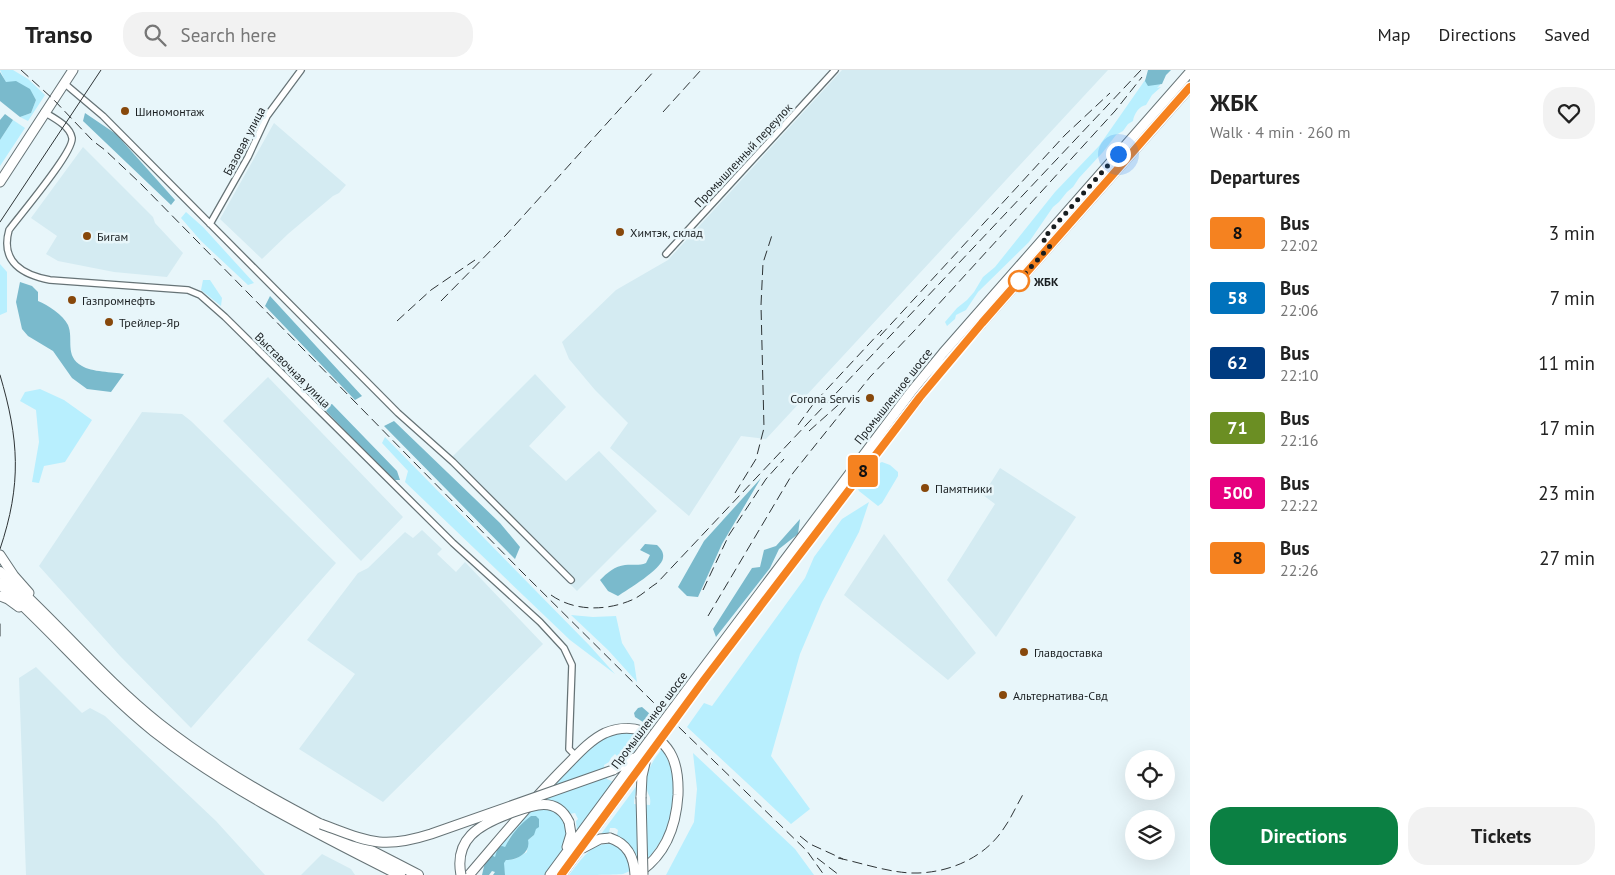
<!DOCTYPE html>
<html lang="en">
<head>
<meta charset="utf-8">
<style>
	body { margin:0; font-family:"PT Sans",sans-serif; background:#f2f2f2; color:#222; height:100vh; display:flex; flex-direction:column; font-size:19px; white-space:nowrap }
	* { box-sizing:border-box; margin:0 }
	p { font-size:16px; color:#767676 }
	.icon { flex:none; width:28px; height:28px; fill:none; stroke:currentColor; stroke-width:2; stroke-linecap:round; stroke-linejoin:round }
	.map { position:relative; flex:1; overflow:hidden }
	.panel { display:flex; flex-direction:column; background:#fff; width:425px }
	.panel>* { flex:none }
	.badge { padding:0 10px; border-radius:4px; font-size:18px; line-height:32px }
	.tools { position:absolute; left:1125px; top:680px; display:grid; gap:10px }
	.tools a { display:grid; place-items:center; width:50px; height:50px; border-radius:50%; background:#fff; box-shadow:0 5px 20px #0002; font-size:25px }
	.you { position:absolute; width:25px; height:25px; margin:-12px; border:4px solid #fff; border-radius:50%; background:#1a73e8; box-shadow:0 0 0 8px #1a73e833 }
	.map>.badge { position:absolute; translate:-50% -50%; box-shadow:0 0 0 2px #fff }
	h2 { padding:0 20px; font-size:19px; line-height:45px }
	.round { display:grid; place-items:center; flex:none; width:52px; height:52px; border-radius:20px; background:#f2f2f2 }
	.head { display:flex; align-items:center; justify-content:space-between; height:85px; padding:0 20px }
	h1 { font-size:24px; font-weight:700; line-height:38px }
	.button { display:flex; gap:10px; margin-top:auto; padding:10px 20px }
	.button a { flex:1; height:58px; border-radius:20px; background:#0b8043; color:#fff; font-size:20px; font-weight:700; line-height:58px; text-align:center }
	.button a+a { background:#f2f2f2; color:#222 }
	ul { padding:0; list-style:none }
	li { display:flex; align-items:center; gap:15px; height:65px; padding:0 20px }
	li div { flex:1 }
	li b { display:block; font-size:19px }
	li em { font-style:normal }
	li .badge { min-width:55px; font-weight:700; text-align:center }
	header { display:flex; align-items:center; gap:30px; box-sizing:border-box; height:70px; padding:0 25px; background:#fff; border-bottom:1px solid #e0e0e0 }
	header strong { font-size:24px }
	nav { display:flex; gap:28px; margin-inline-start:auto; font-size:18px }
	.search { width:350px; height:45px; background:#f2f2f2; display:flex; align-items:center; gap:12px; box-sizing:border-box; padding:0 18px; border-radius:20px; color:#767676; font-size:19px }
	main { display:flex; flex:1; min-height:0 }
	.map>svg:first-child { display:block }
</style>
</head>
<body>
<header>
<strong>Transo</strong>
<div class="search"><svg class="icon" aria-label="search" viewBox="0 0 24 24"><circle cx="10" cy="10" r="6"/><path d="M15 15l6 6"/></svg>Search here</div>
<nav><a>Map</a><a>Directions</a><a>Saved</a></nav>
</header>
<main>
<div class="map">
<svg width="1190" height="805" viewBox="0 0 1190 805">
	<rect width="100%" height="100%" fill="#e8f6fa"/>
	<path fill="#d4ebf2" d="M842 0H1108L766 369 741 366 689 446 610 378 628 353 595 320 569 289 562 272 616 220 668 190Z
		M274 53 346 115 339 123 333 126 288 164 262 189 220 149Z
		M83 77 153 147 155 153 183 183 167 207 114 202 58 191 46 184 57 166 31 148Z
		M535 304 566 337 529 376 566 411 599 381 657 441 577 521 447 392Z
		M268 307 403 447 361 491 223 351Z
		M142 342 182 344 191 351 336 493 191 658 120 586 39 496Z
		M1000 398 1076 447 996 567 947 510 995 434 983 425Z
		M422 460 442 479 437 484 456 502 465 492 543 574 383 732 299 679 355 604 307 570 358 503 368 498 405 462 413 468Z
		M884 464 976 583 948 610 844 525Z
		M36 597 82 643 90 638 105 646 216 751 265 805H26L19 608Z
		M322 784 351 799 355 805H301Z"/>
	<path fill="#b8effe" d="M0 0H13L28 9 45 25 28 51 20 47 31 43 36 30 30 20 6 13Z
		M1152 0 1161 7 1160 15 1157 18 1161 17 1152 25 1146 35C1139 36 1134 44 1133 51L1128 54 1123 61 1116 65 1103 82 1079 108 1073 117 1067 122 1059 132 1053 137 1029 172 978 222 966 240 956 245 955 249 947 256 945 252 957 238 967 230 974 222 983 207 995 197 1055 122 1099 76Z
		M1190 7V12L1055 165 1052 162Z
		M13 50 25 58 0 96V70Z
		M186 142 203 157 254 213 248 215 201 171 181 148Z
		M0 194 7 202V242L0 245Z
		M203 210H210L222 228 221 236 201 220Z
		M40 319 64 330 92 350 65 392 44 396 39 413 32 412 39 372 36 340 20 331 25 322Z
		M385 367 590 576 615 604 570 570 405 412 408 401 382 373Z
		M882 392 890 395 898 402V406L882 433 878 436 859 421 858 419 875 395Z
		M869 432 859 462 822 532 800 584 771 686 810 739 791 754 687 657 704 633 712 636 805 508 814 487 842 449Z
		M571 545 593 547 616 546 622 573 634 592 637 612 608 580Z
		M626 661 645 666 632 684 622 691 615 684 611 688 609 692 604 695 607 709 614 712 577 762 576 751 578 749 575 743 569 744 563 750 569 758 567 773 545 805H505L503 793 506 790 515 789 527 782 528 770 534 765 525 751 522 755 510 767 505 777 495 788 491 785 549 717 591 676 603 666Z
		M662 679C664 683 668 688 669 693 683 731 665 790 623 804 615 805 580 805 569 805 581 790 593 769 615 775L618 760 615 758H610L609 763 601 764 638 714C637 721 634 726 634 734L650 735C651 726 649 727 647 720 643 705 653 690 662 679Z
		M693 683 795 779 814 805H666L694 752 697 719Z"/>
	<path fill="#7abacc" d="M1148 0H1171L1166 5 1162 14 1148 16 1145 11Z
		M0 2 6 12 16 11 30 19 36 30 31 43 20 47 0 31Z
		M85 43 116 64 175 130 171 135 83 51Z
		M5 44 13 50 0 70V50Z
		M20 212 32 216 38 222V231C48 235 63 245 68 255 74 269 64 286 82 296 91 302 113 302 124 304L111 322 87 319 72 308 53 281 28 266 22 259 16 232Z
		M270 226 362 326 355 330 265 236Z
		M332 334 397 401 400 410H395L381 398 326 341 327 336Z
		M394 351 500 453 520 477 515 489 384 356Z
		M761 408 722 474 698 527 687 526 678 517 704 471Z
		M800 449 798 464 779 479 770 498 716 567 713 559 752 498 760 497 764 480 776 476Z
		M645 474 657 475C661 479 664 482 663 488 662 499 627 520 618 526L608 521 600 510C607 503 615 496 625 495 633 494 639 496 646 493L650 485 640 480Z
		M642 637 650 644 648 650 643 652 635 647 634 643 638 638Z
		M531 746H536L539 749V757L536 759 534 765 528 770C531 782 518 790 506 790L504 793 505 805H493L495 802 492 801 489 805H482L485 792 491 785 495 787 498 777 502 776 505 777C511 765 520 754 531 746Z"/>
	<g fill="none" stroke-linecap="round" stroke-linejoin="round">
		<g stroke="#667376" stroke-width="8">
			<path id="minor" d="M64 13 103 46 398 343 453 392 571 510
				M44 42C54 48 70 56 72 68 74 82 20 145 9 160 0 192 23 205 50 210L188 220 200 225 225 247 453 473 540 552 564 578 572 595 569 679 576 686
				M210 154 248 87 267 46 301 0
				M666 184 835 0"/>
		</g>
		<g stroke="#667376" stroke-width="11">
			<path id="secondary" d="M687 620 911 322 943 283 1190 2
				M692 625 829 444 942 298 1190 17
				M613 700 634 688
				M641 727 642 706 645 693
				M567 777 571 764 569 752
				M583 778 600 769 610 768
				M469 805C500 769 531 731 565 697 577 685 590 670 605 663 617 658 631 657 642 661 673 672 679 696 678 725 676 757 666 785 638 803
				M550 805 643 679
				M561 805 649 684"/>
		</g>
		<g stroke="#667376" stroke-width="11">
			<path id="primary" d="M0 112 73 0
				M0 485 14 506 29 523
				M0 526 8 529 19 537"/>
		</g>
		<g stroke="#667376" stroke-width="12">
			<path id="trunk" d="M0 502C55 550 101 608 159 654 237 716 330 759 418 805
				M0 514C53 561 98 616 154 661 228 719 316 762 400 805"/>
		</g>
		<use href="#minor" stroke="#fff" stroke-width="5.5"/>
		<use href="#secondary" stroke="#fff" stroke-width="9"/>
		<use href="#primary" stroke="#fff" stroke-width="9"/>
		<use href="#trunk" stroke="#fff" stroke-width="10"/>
		<path stroke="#2e3436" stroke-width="1" d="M0 152 101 0
			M0 305C19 369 22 414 0 479
			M0 554V566"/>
		<path stroke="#2e3436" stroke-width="1" stroke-dasharray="10 5" stroke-linecap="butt" d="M21 0 53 29 93 71 105 80 140 113 521 501 655 634 807 781 824 805
			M663 42 701 0
			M441 231 506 165 655 0
			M397 251 431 220 475 190
			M880 266 1065 65 1110 23
			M798 355 814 333 882 260
			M809 361 846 328
			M735 423 756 389 764 358 761 235 763 193 773 162
			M703 520 729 465 766 409 784 389
			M551 525C575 542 608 541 634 529 642 525 649 518 657 513L1141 0
			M708 546 793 403 870 307 914 261 1115 41 1142 7
			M800 766 810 774 843 789
			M817 788 839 805
			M838 788C862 793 893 804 918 803 950 802 983 788 1002 761 1011 749 1017 734 1025 721"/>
		<g stroke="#667376" stroke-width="11" stroke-linecap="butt">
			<path id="secondary-bridge" d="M643 679 687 620
				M649 684 692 625
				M641 727 643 805
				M321 754C367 771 381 780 431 764L613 700
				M610 768C628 774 634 787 635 805
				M461 805C454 769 479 755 508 744 530 736 556 724 569 752"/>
		</g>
		<use href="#secondary-bridge" stroke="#fff" stroke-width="9"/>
	</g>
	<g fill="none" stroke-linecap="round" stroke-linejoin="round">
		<g stroke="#fff" stroke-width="11">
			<path id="line" d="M561 805 704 610 920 327 982 253 1190 17"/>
		</g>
		<use href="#line" stroke="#f58220" stroke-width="8"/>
		<path stroke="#191e20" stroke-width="5" stroke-dasharray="0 9" d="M1019 211 1013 217 1050 176 1043 169 1118 84"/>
	</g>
	<g fill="#87480b" stroke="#e8f6fa" stroke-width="2">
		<circle cx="125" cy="41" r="5"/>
		<circle cx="620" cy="162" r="5"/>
		<circle cx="87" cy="166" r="5"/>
		<circle cx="72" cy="230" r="5"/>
		<circle cx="109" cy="252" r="5"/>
		<circle cx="870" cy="328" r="5"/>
		<circle cx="925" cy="418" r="5"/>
		<circle cx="1024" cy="582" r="5"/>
		<circle cx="1003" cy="625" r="5"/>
	</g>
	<circle fill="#fff" stroke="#f58220" stroke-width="2.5" cx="1019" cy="211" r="10"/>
	<g text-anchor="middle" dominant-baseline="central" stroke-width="5" stroke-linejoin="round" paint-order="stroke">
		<g font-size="12" fill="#191e20" stroke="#e8f6fa" text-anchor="start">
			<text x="135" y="41">Шиномонтаж</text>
			<text x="630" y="162">Химтэк, склад</text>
			<text x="97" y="166">Бигам</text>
			<text x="82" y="230">Газпромнефть</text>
			<text x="119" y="252">Трейлер-Яр</text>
			<text x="860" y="328" text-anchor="end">Corona Servis</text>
			<text x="935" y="418">Памятники</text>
			<text x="1034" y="582">Главдоставка</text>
			<text x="1013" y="625">Альтернатива-Свд</text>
		</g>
		<g font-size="12" fill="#191e20" stroke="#e8f6fa">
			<text transform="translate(244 71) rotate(-62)">Базовая улица</text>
			<text transform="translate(743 85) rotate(-47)">Промышленный переулок</text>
			<text transform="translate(293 300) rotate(45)">Выставочная улица</text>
			<text transform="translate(893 326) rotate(-52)">Промышленное шоссе</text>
			<text transform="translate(649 650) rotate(-53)">Промышленное шоссе</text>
		</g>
		<g font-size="12" font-weight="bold" fill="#191e20" stroke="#e8f6fa" text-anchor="start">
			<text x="1034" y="211">ЖБК</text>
		</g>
	</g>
</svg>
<div class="tools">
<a><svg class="icon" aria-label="locate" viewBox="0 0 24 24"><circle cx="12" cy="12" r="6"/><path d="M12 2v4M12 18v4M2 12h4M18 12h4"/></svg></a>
<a><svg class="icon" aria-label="layers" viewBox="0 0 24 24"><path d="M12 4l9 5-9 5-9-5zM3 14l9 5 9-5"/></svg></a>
</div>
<div class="you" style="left:1118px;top:84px"></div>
<b class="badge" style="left:863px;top:401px;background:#f58220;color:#111">8</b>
</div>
<section class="panel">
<div class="head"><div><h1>ЖБК</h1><p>Walk · 4 min · 260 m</p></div><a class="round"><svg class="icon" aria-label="heart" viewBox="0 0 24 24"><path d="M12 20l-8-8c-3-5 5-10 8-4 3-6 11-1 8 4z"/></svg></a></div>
<h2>Departures</h2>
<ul>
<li><span class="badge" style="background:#f58220;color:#111">8</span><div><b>Bus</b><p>22:02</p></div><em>3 min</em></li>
<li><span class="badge" style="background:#0072bc;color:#fff">58</span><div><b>Bus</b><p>22:06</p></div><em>7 min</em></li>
<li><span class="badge" style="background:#003b80;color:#fff">62</span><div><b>Bus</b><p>22:10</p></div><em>11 min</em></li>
<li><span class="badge" style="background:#6b8e23;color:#fff">71</span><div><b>Bus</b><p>22:16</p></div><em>17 min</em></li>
<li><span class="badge" style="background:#e6007e;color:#fff">500</span><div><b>Bus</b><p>22:22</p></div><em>23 min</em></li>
<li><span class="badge" style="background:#f58220;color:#111">8</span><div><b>Bus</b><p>22:26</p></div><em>27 min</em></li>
</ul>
<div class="button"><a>Directions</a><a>Tickets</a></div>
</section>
</main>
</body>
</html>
